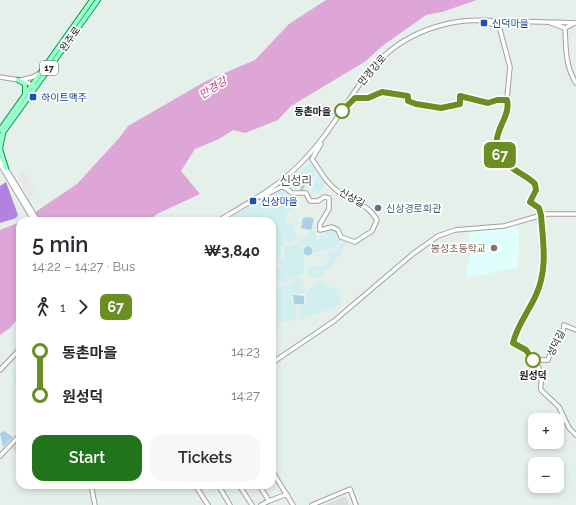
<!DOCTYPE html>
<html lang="en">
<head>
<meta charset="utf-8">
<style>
	body { margin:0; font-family:Raleway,"Noto Sans KR",sans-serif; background:#f7f7f7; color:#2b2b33; height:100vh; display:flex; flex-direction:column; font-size:15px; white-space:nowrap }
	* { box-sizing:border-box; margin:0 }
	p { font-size:13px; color:#7c7c81 }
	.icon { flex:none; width:22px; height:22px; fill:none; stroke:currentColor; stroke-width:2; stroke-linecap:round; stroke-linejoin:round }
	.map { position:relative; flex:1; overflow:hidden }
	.sheet { position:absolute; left:16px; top:217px; width:260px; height:272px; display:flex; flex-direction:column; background:#fff; border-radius:12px; box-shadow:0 2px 6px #0003 }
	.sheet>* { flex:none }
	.badge { padding:0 8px; border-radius:6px; font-size:14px; line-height:26px }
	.fabs { position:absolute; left:528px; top:413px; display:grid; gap:8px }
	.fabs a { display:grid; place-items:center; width:36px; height:36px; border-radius:8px; background:#fff; box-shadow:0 2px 6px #0003; font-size:20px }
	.map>.badge { position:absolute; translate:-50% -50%; box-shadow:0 0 0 2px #fff }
	.legs { display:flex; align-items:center; gap:6px; height:44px; padding:0 16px; font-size:13px }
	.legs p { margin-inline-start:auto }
	.head { display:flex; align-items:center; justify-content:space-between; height:68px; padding:0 16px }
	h1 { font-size:22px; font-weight:600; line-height:30px }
	.cta { display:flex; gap:8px; margin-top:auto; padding:8px 16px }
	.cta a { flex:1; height:46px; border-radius:12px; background:#21741c; color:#fff; font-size:16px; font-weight:600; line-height:46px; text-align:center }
	.cta a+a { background:#f7f7f7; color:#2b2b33 }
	ul { padding:0 16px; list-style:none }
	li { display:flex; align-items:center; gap:14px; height:44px; font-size:15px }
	li i { display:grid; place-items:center; width:6px; height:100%; margin:0 5px; background:currentColor }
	li i::after { content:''; width:10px; height:10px; margin:-5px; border:3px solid; border-radius:50%; background:#fff }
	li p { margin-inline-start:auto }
	li:first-child i { background:linear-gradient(#0000 50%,currentColor 0) }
	li:last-child i { background:linear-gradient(currentColor 50%,#0000 0) }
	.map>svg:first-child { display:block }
</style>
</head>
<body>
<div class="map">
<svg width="576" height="505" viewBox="0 0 576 505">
	<rect width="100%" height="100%" fill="#e5f0eb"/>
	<path fill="#dcdddc" d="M20 440V457L12 448Z
		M346 496 349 505H324Z"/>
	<path fill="#dffffc" d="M517 224 519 234 518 268 467 277 466 265 469 261V232L502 229Z"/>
	<path fill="#d0efee" d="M310 163H312L315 167 317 171 315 173H307L305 181H301L291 190 286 186Z
		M319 175 326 182 320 192 311 194 314 183Z
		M283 187 290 193 294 211H287L285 221 288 226 290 222 293 224 296 240 287 244 286 238H285L284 244 280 247 281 256 272 260V221H224L244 210 248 206 252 204 254 206 271 198Z
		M332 228 337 231 341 239 339 243 331 250 313 252 315 240 321 239V236H323L324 239 327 237 324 231 326 232Z
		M311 230 317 232 313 247 303 245 297 238 304 239 308 236V231Z
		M344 239 349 242 332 265 319 277 314 278 307 274 306 270 319 265 322 267 327 263 330 259 328 258V252L336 249 335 254Z
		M298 243 302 248 304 259 303 273 285 283 280 279 272 281V270L281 268 279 260 285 259 283 247Z
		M299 277 300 282H304L303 288H306L305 294H292L291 296 293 305 296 306V318L298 320 272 322V291L276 287 287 285Z
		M321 281 336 290 342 304 300 320 299 306 305 304 308 289 315 287V284Z
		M14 373 20 374V387L12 381Z"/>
	<path fill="#aad0ea" d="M308 174H313L311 183 306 182 303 191 300 190 302 181 305 182Z
		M310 217 314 219 311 230 301 228 303 218Z
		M303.5 251a4.5 4.5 0 1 1 9 0a4.5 4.5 0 1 1-9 0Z
		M293 295 304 296V304H294Z
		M4 431 13 437 3 447 0 433Z"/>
	<path fill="#b282e0" d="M6 182 18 215 16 218 0 223V186Z"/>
	<path fill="#e7e7e7" d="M24 171 36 191 29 197 17 177Z"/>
	<path fill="#dea5d7" d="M326 0H477L442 12 426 15 381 47 366 61 291 106 278 120 245 133 233 130 219 139 195 149 181 171 200 194 157 214 149 221H22L77 184 120 137 128 126 206 81 255 60 289 24Z
		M20 222V316L10 328 0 335V230Z"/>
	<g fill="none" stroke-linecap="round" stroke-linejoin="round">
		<g stroke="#a0a0a0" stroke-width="5.5">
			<path id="minor" d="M480 21 499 26 510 67 507 98 508 107 498 131V148L508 165 535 184 536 190 530 202 539 208 541 215C543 242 548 269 536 295 529 311 517 325 513 343 524 349 541 363 541 377 542 382 540 385 541 390L559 407 569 428 576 435
				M551 23 565 28 575 23
				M565 28C566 47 565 66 576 83
				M0 77 25 81 33 86
				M21 80 33 77 40 73
				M344 109 355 98H368L382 92 408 96V101L416 105 441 108 460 104V95L488 103 497 100H507
				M0 159 38 221
				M0 164 34 221
				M261 197 283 186 292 193H306L310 201H318L324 197 329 198V209L320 224V230L332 227 338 230 341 237 355 242 372 231 377 220C366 202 355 204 340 193 327 184 321 172 312 159L321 144
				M218 221C248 203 280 186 304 160 356 106 363 44 446 24 468 18 491 21 512 21 534 22 555 22 576 23
				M533 360H548L555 340 563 332 564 325 576 330
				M272 363 334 321 414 253 438 236 455 230 504 226 545 214H576
				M0 370 20 349
				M0 456 20 435
				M272 471 293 505
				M91 485 95 505
				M195 485 208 505
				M218 485 230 505
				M239 485 252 505
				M259 485 269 501 261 505
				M269 501 287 494
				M312 505 350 489 356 505"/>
		</g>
		<g stroke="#009a57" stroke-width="6">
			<path id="major" d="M18 80 25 84V93
				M0 130 92 0
				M3 134 0 149 6 168
				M0 137 98 0"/>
		</g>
		<use href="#minor" stroke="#fff" stroke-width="3.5"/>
		<use href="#major" stroke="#9dfdca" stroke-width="4"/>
	</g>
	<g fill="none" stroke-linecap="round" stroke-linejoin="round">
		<g stroke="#fff" stroke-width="9">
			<path id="line-1" d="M342 111 355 98H368L382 92 408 96V101L416 104 441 108 460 104V96L488 103 497 100H507C512 121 483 136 505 162 513 171 528 176 535 184L536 190 530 202 539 208 541 215C543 242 548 269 536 295 529 311 517 325 513 343L526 350 533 360"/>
		</g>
		<use href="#line-1" stroke="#6b8e23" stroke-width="6"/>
	</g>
	<g fill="#1a4fb4" stroke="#fff" stroke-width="1.5">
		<rect x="480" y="19" width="8" height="8" rx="2"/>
		<rect x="29" y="93" width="8" height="8" rx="2"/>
		<rect x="249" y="197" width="8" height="8" rx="2"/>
	</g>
	<g fill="#fff" stroke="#6b8e23" stroke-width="2">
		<circle cx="342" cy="111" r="7"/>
		<circle cx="533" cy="360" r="7"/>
	</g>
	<circle fill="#5c6f8a" stroke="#fff" stroke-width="1.5" cx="378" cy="208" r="4"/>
	<circle fill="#8d6e63" stroke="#fff" stroke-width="1.5" cx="494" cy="248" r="4"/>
	<g text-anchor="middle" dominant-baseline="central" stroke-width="3.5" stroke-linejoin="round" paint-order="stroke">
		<rect fill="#fff" stroke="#626262" stroke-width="1" x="40" y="61" width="18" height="14" rx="3"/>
		<g font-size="9" font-weight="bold" fill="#1f1f1f">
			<text x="49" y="68">17</text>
		</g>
		<g font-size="10" fill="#164399" stroke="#fff" text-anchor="start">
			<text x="492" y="23">신덕마을</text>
			<text x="41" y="97">하이트맥주</text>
			<text x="261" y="201">신상마을</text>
		</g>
		<g font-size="10" fill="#1f1f1f" stroke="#fff">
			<text transform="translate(70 39) rotate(-55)">완주로</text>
			<text transform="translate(372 70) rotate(-49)">만경강로</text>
			<text transform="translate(352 198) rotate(29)">신상길</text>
			<text transform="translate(556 343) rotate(-64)">성덕길</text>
		</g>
		<g font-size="10" font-weight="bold" fill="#1f1f1f" stroke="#fff" text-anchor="end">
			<text x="331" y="111">동촌마을</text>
			<text x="533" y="375" text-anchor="middle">원성덕</text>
		</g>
		<g font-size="10" fill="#4e5e75" stroke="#fff" text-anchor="start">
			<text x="386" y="208">신상경로회관</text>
		</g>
		<g font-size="10" fill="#785e54" stroke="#fff" text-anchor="end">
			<text x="486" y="248">봉성초등학교</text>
		</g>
		<g font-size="11" font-style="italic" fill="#b04a87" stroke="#fff">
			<text transform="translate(213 88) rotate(-33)">만경강</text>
		</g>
		<g font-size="12" fill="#525252" stroke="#fff">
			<text x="296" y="181">신성리</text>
		</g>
	</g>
</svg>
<div class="fabs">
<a>+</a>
<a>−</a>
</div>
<b class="badge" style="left:500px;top:155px;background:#6b8e23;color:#fff">67</b>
<section class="sheet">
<div class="head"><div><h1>5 min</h1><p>14:22 – 14:27 · Bus</p></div><b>₩3,840</b></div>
<div class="legs"><svg class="icon" aria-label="walk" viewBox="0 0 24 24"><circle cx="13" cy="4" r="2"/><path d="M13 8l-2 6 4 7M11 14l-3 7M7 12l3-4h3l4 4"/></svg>1<svg class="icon" aria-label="forward" viewBox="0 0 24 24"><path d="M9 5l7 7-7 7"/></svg><b class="badge" style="background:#6b8e23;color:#fff">67</b></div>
<ul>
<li><i style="color:#6b8e23"></i><b>동촌마을</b><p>14:23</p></li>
<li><i style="color:#6b8e23"></i><b>원성덕</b><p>14:27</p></li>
</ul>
<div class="cta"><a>Start</a><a>Tickets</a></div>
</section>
</div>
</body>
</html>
